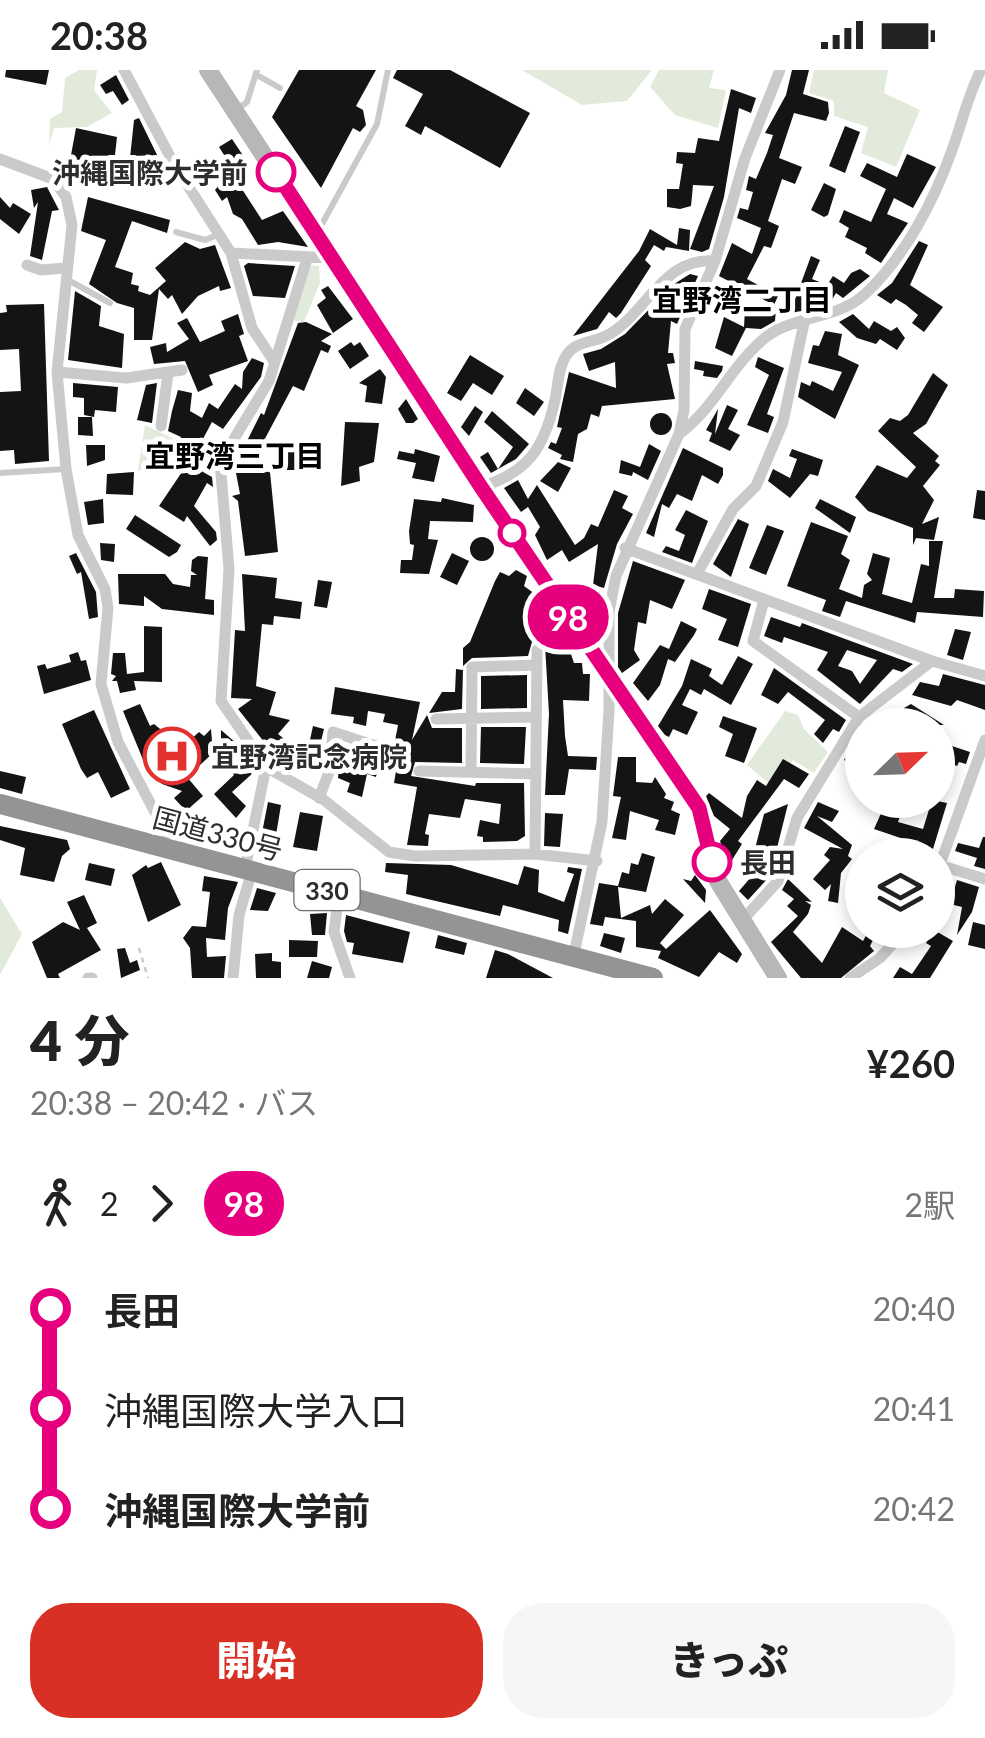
<!DOCTYPE html>
<html lang="ja">
<head>
<meta charset="utf-8">
<style>
	body { margin:0; font-family:Lato,"Noto Sans JP",sans-serif; background:#f6f6f6; color:#222; height:100vh; display:flex; flex-direction:column; font-size:38px; white-space:nowrap }
	* { box-sizing:border-box; margin:0 }
	p { font-size:32px; color:#767676 }
	.icon { flex:none; width:55px; height:55px; fill:none; stroke:currentColor; stroke-width:2; stroke-linecap:round; stroke-linejoin:round }
	.map { position:relative; height:908px; overflow:hidden }
	.details { display:flex; flex-direction:column; background:#fff; flex:1 }
	.details>* { flex:none }
	.badge { padding:0 20px; border-radius:32px; font-size:35px; line-height:65px }
	.needle { width:65px; rotate:67deg }
	.controls { position:absolute; left:845px; top:638px; display:grid; gap:20px }
	.controls a { display:grid; place-items:center; width:110px; height:110px; border-radius:50%; background:#fff; box-shadow:0 5px 15px #0003; font-size:50px }
	.map>.badge { position:absolute; translate:-50% -50%; box-shadow:0 0 0 5px #fff }
	.legs { display:flex; align-items:center; gap:15px; height:110px; padding:0 30px; font-size:32px }
	.legs p { margin-inline-start:auto }
	.summary { display:flex; align-items:center; justify-content:space-between; height:170px; padding:0 30px }
	h1 { font-size:55px; font-weight:800; line-height:75px }
	.primary-button { display:flex; gap:20px; margin-top:auto; padding:20px 30px }
	.primary-button a { flex:1; height:115px; border-radius:40px; background:#d93025; color:#fff; font-size:40px; font-weight:800; line-height:115px; text-align:center }
	.primary-button a+a { background:#f6f6f6; color:#222 }
	ul { padding:0 30px; list-style:none }
	li { display:flex; align-items:center; gap:35px; height:100px; font-size:38px }
	li i { display:grid; place-items:center; width:15px; height:100%; margin:0 12px; background:currentColor }
	li i::after { content:''; width:25px; height:25px; margin:-12px; border:8px solid; border-radius:50%; background:#fff }
	li p { margin-inline-start:auto }
	li:first-child i { background:linear-gradient(#0000 50%,currentColor 0) }
	li:last-child i { background:linear-gradient(currentColor 50%,#0000 0) }
	.status { display:flex; justify-content:space-between; align-items:center; height:70px; padding:0 50px; background:#fff; direction:ltr }
	.status svg { height:28px; fill:currentColor }
	.map>svg:first-child { display:block }
</style>
</head>
<body>
<div class="status"><b>20:38</b><svg viewBox="0 0 49 12"><path d="M0 12V9h3v3zM5 12V6h3v6zM10 12V3h3v9zM15 12V0h3v12zM26 1h20v11H26zM47 4h2v5h-2z"/></svg></div>
<div class="map">
<svg width="985" height="908" viewBox="0 0 985 908">
	<rect width="100%" height="100%" fill="#fff"/>
	<path fill="#e2ebdb" d="M79 0H97L94 20 112 43 87 57 54 58 49 75 50 49 62 42 65 8Z
		M522 0H652L627 31 582 35Z
		M659 0H714L709 18 726 20 718 58 675 45 650 17Z
		M814 0H888L884 23 920 40 896 97 861 83 868 57 834 46V31L809 23Z
		M308 195 319 196 320 213 304 252 290 250Z
		M145 355 174 369 158 401 138 400Z
		M785 641 798 645 804 659 828 682 814 703 793 690 772 716 747 695Z
		M0 828 22 864 0 905Z"/>
	<path fill="#141414" fill-rule="evenodd" d="M6 0H49L46 15 5 7Z
		M299 0H376L356 36 363 40 366 55 360 62 353 58 321 118 272 47Z
		M397 0H450L530 43 500 98 425 56 421 65 405 56 423 24 393 8Z
		M792 0H809L803 24 828 32 829 43 826 51 794 43 779 88 802 97 795 114 782 109 768 151 779 156 771 178 764 176 747 209 778 226 774 235 719 206 732 173 752 184 761 158 737 148 740 138 748 140 753 122 746 120 749 106 756 109 767 83 773 65 765 63 786 25Z
		M116 5 129 30 122 35 113 21 106 24 100 15Z
		M731 19 756 28 751 43 739 38 724 127 709 179 702 182 690 179 714 116 693 115 691 136 680 139 667 137V119H679L683 94 676 93 677 82 695 83 698 68 719 71Z
		M139 48 161 93 173 109 136 86 130 88 134 50Z
		M845 56 860 62 845 103 829 96Z
		M76 58 117 67 114 94 92 101 69 96Z
		M232 69 244 87 231 96 219 77Z
		M907 84 936 97 913 138 894 128 887 144 908 153 881 193 865 183 867 178 845 167 849 158 839 152 844 140 871 152 886 119 860 106 867 93 897 107Z
		M225 93 262 150 283 141 308 177 278 172 258 175 242 149 233 144 227 127 222 131 215 120 221 113 213 101Z
		M824 113 836 119 828 145 824 147 811 140Z
		M47 117 59 140 52 141 42 190 30 186 38 132 34 138 31 120Z
		M0 127 10 138 13 133 31 144 19 164 0 149Z
		M88 127 170 150 167 163 132 151 115 197 133 203 131 214 139 216 138 221 150 225 166 211 155 198 185 172 200 179 215 175 231 218 220 221 219 216 198 226 182 244 172 225 168 229 159 219 152 270H134V238L117 233 89 214 106 170 81 161Z
		M679 158 690 160 689 181 666 177 664 181 654 175 645 190 651 196 621 243 616 248 609 242 597 259 573 266 639 181 650 159 677 175Z
		M919 171 928 175 910 215 943 237 924 262 912 253 918 245 906 235 896 229 891 234 877 225 892 213Z
		M811 186 820 190 812 209 827 215 833 206 844 213 851 203 860 199 870 206 843 228 836 223 830 233 820 236 810 230 807 240 790 243Z
		M248 193 295 196 285 228 253 226 244 196Z
		M690 204 698 206 677 254 671 251 668 283H673L675 293 667 294 675 329 602 336 599 347 591 344 587 359 578 364 573 392 560 389 562 385 548 378 551 372 556 374 562 358 557 357 569 302 616 318 615 292 589 301 583 284 601 279 625 264 664 224 669 229 674 214Z
		M328 216 353 249 333 263 317 235 326 228 321 220Z
		M75 221 101 236 99 256 124 264 122 298 68 290Z
		M44 234 49 391 15 394 14 380 0 381V322L21 321 19 279 0 280V243L7 242 6 235Z
		M745 238 776 239 775 251 761 259 746 258 732 286 715 278 724 247 744 257Z
		M238 244 244 264 239 266 248 291 209 305 213 315 198 322 185 291 154 294 150 277 166 273 167 282 189 269 177 253 187 248 200 272 225 261 221 251Z
		M853 244 869 259 874 251 891 261 897 257 905 268 897 280 880 269 876 274 857 268 839 252Z
		M306 252 332 264 321 271 331 276 328 283 321 280 304 321 293 316 260 378 255 401 270 402 278 482 245 486 238 431 232 426 240 424 236 403 242 381 261 343 264 345 298 253Z
		M825 261 842 264 838 285 859 295 835 349 798 327 801 312 810 316 812 311 833 321 842 302 808 293 813 275 819 276Z
		M351 272 354 276 360 272 369 286 350 299 338 281Z
		M470 285 504 306 492 325 473 313 461 331 447 323Z
		M758 287 784 298 767 344 774 347 768 363 747 355 769 305 755 297Z
		M252 288 264 293 261 307 223 359 212 352 197 380 202 384 196 398 212 407 213 417 207 413 194 436 216 462 217 470 210 476 187 446 184 452 159 436 188 393 172 385 181 367 168 361 172 341 178 320 192 323 190 341 202 348 209 333 218 339 235 314 242 319 243 302Z
		M695 291 723 296 722 301 717 308 703 306 704 301 694 299Z
		M380 299 386 307 382 334 365 332 367 316 359 313Z
		M933 303 948 315 926 354 913 363 939 386 935 391 940 395 923 416 934 430 922 454 939 447 934 470 916 468 913 475V458L868 441 855 427 877 395 907 408 916 397 878 361 890 348 900 351 908 345Z
		M73 313 118 317 116 342 95 340 94 347 84 345V328L73 327Z
		M157 313 152 353 137 350 146 315Z
		M525 318 544 332 534 346 516 333Z
		M406 329 418 349 413 353H406L398 339Z
		M727 335 738 340 728 359 740 365 730 381 709 371 712 363 706 360 718 339 715 364Z
		M475 336 483 342 469 366 461 357Z
		M492 341 529 374 516 389 491 403 480 387 488 382 498 399 513 377 484 352Z
		M650 354a11 11 0 1 1 22 0a11 11 0 1 1-22 0Z
		M78 347H92L93 366 78 365Z
		M345 352 379 353 374 392 359 397 360 411 341 416Z
		M649 374 661 381 648 410 633 402 632 406 619 403 621 390 640 397Z
		M86 375H105V390L87 396Z
		M683 378 723 398V405L718 414 702 405 692 431 677 424 669 438 662 434 654 467 646 463Z
		M300 379V400H287L281 380Z
		M415 379 440 386 434 412 412 408 416 393 397 389 399 381 414 384Z
		M792 379 823 390 818 406 810 404 790 428 768 411 773 399 790 408 797 389 789 386Z
		M558 392 571 398 558 422 540 411Z
		M134 402 133 425 106 424 107 404Z
		M518 410 528 429 537 415 575 475 584 468 591 454 598 457 614 420 628 426 622 438 633 444 617 474 604 518 593 515 598 474 569 492 562 480 547 490 535 465 540 457 528 437 521 442 504 418Z
		M977 420 985 421V450L973 448Z
		M442 428 474 435 473 452 430 451 428 469 438 470 429 504 400 503 401 490H412L414 475 410 474 409 461 414 429 441 432Z
		M103 429 104 453 88 455 84 432Z
		M820 429 856 447 850 463 815 438Z
		M686 440 708 451 692 493 662 482 666 476 679 481 685 465 675 460Z
		M135 445 181 475 177 482 169 487 126 459Z
		M738 449 749 454 731 507 713 494Z
		M811 452 848 466 841 484 850 490 839 519 862 528 864 515 872 510 867 504 873 483 890 488 882 524 912 533 921 494 929 496V471H943L934 528H954L955 519 984 521 983 547 917 542 915 553 846 531 840 547 822 541 826 530 787 516Z
		M767 455 784 461 766 505 749 498Z
		M470 479a12 12 0 1 1 24 0a12 12 0 1 1-24 0Z
		M100 473 115 474 114 492 101 490Z
		M76 483 96 522 98 547 89 549 81 502 77 504 69 486Z
		M452 483 469 491 457 515 440 507Z
		M198 486 208 487 205 529 214 530V545L162 539 144 526V536L119 534 118 504H165L173 514 190 517 191 505H197L191 501 192 490Z
		M633 491 685 510 672 539 650 530 646 554 638 552 634 580 640 590 622 603 618 597V543Z
		M516 500 527 506 524 516 535 524 532 531 542 536 540 541H548L563 565 553 575H568L574 593H582L583 604H590L589 631 563 630 565 666 568 686 597 687 596 700 569 699 565 725H545L549 644 545 575 532 572 528 586 472 588 463 596V578L470 572 495 511 500 502 509 506Z
		M242 504 277 508 275 528 302 532 300 549 274 546 273 555 262 554 256 616 276 622 269 645 290 650 278 664 297 679 300 674 308 679 313 656 324 659 313 704 285 687 281 694 271 688 269 678 238 639 252 629 231 628 235 560 245 561Z
		M318 510 332 512 327 538 314 536Z
		M582 518 597 522 591 530 599 542 596 563 578 537 590 530 580 526Z
		M709 519 751 534 738 577 718 570 727 549 702 539Z
		M771 547 800 557 802 553 913 594 902 602 893 599 860 634 817 600 828 582 784 567 782 573 764 566ZM847 580 877 590 860 614 852 601 838 596Z
		M681 551 697 559 694 565 675 592 668 589 660 615 648 631 633 613 660 575 669 579Z
		M144 556 162 557V612L134 611 136 620 120 623 117 611H112L116 606 111 604 113 583H125L127 604 144 602Z
		M955 559 971 562 963 590 947 585Z
		M78 582 81 591 86 590 91 610 44 624 37 596 45 594 47 599 71 592 69 585Z
		M738 586 753 594 731 635 704 619 701 625 690 619 682 635 698 642 687 665 673 659 669 667 665 665 658 656 682 616 691 589 712 599 709 606 722 615Z
		M774 598 846 650 839 662 833 659 823 673 814 664 825 650 788 622 778 634 761 625Z
		M456 599 463 600 462 639 429 643 442 622H455Z
		M943 604 985 615V640L957 630 951 636 912 625 920 612 939 616Z
		M527 605V638L481 639V606Z
		M335 617 420 632 412 670 427 645 432 658H462V693L415 692 411 706 475 716 476 713H524L525 766 517 771 483 772V767L477 766 480 750 499 754 501 734 465 729 460 748 429 744 425 764 429 765 428 776 407 775 417 717 394 713 400 677 394 676 398 655 383 652 385 644 368 641 366 656 353 653 354 647 331 644Z
		M140 634 150 656 154 654 165 663 155 668 169 695 193 674 189 671 199 662 204 666 211 659 213 683 187 707 203 726 186 741 174 728 182 721 162 714 146 697 123 641Z
		M911 634 944 655H901L904 638Z
		M94 640 130 719 111 728 98 702 87 708 81 699 62 654Z
		M723 646 757 658 744 693 725 686 733 664 719 657Z
		M481 657H526L524 694 480 693Z
		M221 660 243 679 254 702 232 722 246 736 236 748 214 724 234 705 228 697 236 689 221 672Z
		M862 660V703L844 690Z
		M940 672 970 682 966 694 959 692 957 696 938 688Z
		M341 675 363 682 362 689 379 693 376 707 367 704 362 727 347 722 350 713 338 708Z
		M618 687H636V712L652 713 655 707 666 724 664 728 674 732 671 740 680 744 675 765 655 760 659 750 630 741 626 770 612 768 621 727 613 726Z
		M783 689 809 704 799 718 784 709 738 771 742 774 732 790 725 785 720 771 730 759 714 746 706 726 709 723 742 748 747 726 757 710 766 716Z
		M0 701 26 707 22 724 0 718Z
		M932 730 947 733 933 779 874 759 883 739 900 746 898 752 923 759Z
		M268 732 281 735 274 777 260 773Z
		M818 732 839 741 832 752 817 746 852 775 848 786 852 789 841 803 838 833 828 831 831 814 825 820 813 809 830 790 824 785 830 777 843 779 804 758Z
		M788 734 770 806 748 830 739 821 757 800 750 798 764 744Z
		M300 742 323 746 317 781 293 777Z
		M545 743 563 744 560 777 544 776Z
		M0 756 67 770 70 779 62 786 54 812 20 805 25 778 0 770Z
		M215 756 238 764 232 781 209 773Z
		M983 767H985V799L974 796 977 788 955 781 958 773 979 778Z
		M642 783 655 787 646 822 618 817 621 848 650 835 652 844 665 829 684 845 660 873 666 879 710 840 742 884 737 893 719 882 699 907 658 888 661 881 636 877V851L605 847 603 856 590 854 599 813 618 816 622 802 629 804 631 793 638 795Z
		M161 792 181 835 148 852 132 805 146 795 148 798Z
		M89 793 115 799 111 816 85 810Z
		M386 793 451 795 518 815 524 796 539 800 538 822 564 832 574 804 567 802 568 797 582 799 568 864 558 861 559 850 503 835 500 846 406 824 408 805 385 802Z
		M695 805 706 820 705 833 683 809 691 811Z
		M204 806 238 812 228 838 225 870 206 868 207 887 226 886 224 908H192L190 878 183 868 192 856 206 857 210 822 202 821Z
		M788 809 812 832 805 831 811 835 808 844 793 862 822 893 842 857 863 871 869 860H878L870 876 874 881 841 908H801L771 872 798 846 787 836 794 829 782 820Z
		M957 810 979 817 972 842 957 865 962 837 950 834Z
		M257 818 276 823 268 841 250 840Z
		M84 825 97 853 87 858 101 880 58 904 60 908H47L32 872 63 852 80 860 67 832Z
		M327 843 325 865H312L310 844Z
		M346 845 410 862 403 893 352 884 354 873 347 872 344 861Z
		M973 852 985 855V879L968 875Z
		M934 860 953 871 930 908H893L900 897 912 904 931 876 926 873Z
		M604 863 625 868 621 883 600 876Z
		M438 865 467 873 464 885 435 878Z
		M289 870 318 871 317 887H289Z
		M125 878 130 893 137 890 140 900 121 908 117 879Z
		M495 880 508 884 553 908H486Z
		M272 883V891L281 892V908H256L255 884Z
		M312 891 332 897 329 908H307Z"/>
	<g fill="none" stroke-linecap="round" stroke-linejoin="round">
		<path stroke="#cacaca" stroke-width="2.5" stroke-dasharray="5 5" stroke-linecap="butt" d="M139 878 148 908"/>
		<path stroke="#cacaca" stroke-width="6" d="M257 5 280 18
			M236 40 247 32 257 0
			M176 162 205 170 217 165
			M317 163 377 54 388 0
			M68 210 110 233
			M0 403 66 399"/>
		<path stroke="#cacaca" stroke-width="11" d="M124 0 174 94 231 183 333 188
			M0 89 53 109 66 127 72 155 57 302 66 399 78 465 105 519 108 538 101 614 118 672 167 765 164 777
			M231 183 252 258 273 290
			M307 189 269 311 220 392 229 499 221 631 266 697 324 730 389 782 415 786 535 784 597 791
			M27 195 41 200 66 198
			M57 302 126 308 182 300
			M161 356 168 303
			M679 364C715 338 731 295 766 267 795 245 837 250 865 224 905 187 934 131 952 80 962 53 968 25 981 0
			M481 417C528 402 544 379 555 330 558 316 558 298 566 286 575 271 592 273 606 266 646 246 662 186 715 191
			M625 478 932 591 985 606
			M697 504 733 439 756 416 783 352 804 253
			M764 530 753 571 859 647
			M436 649 536 647
			M419 701 536 704
			M471 702 472 597 537 595
			M319 728 329 702 333 662 379 677
			M535 784 537 580
			M939 795 985 809
			M245 799 266 697
			M938 800 985 670
			M339 823 334 862 350 908
			M740 853 778 811 797 748 859 647 932 591
			M574 884 602 752 609 641V542L616 506 679 364 684 340 685 259 715 191 745 88 780 0
			M88 908H92
			M233 908 239 845 252 801
			M850 908 880 888 905 860"/>
		<path stroke="#b7b7b7" stroke-width="18" d="M208 0 481 417 699 738 718 811 778 908"/>
		<path stroke="#949494" stroke-width="20" d="M0 734 653 908"/>
	</g>
	<g fill="none" stroke-linecap="round" stroke-linejoin="round">
		<g stroke="#fff" stroke-width="22">
			<path id="line-1" d="M276 102 481 417 699 738 712 792"/>
		</g>
		<use href="#line-1" stroke="#e6007e" stroke-width="15"/>
	</g>
	<defs>
		<g id="hospital-ring" transform="scale(2.875)"><circle r="9.5" fill="#fff" stroke="#e4312f" stroke-width="1.5"/><path d="M-5-5h3v3.5h4V-5h3V5h-3V1.5h-4V5h-3Z" fill="#e4312f"/></g>
	</defs>
	<g fill-rule="evenodd">
		<use href="#hospital-ring" x="172" y="686"/>
	</g>
	<g fill="#fff" stroke="#e6007e" stroke-width="5">
		<circle cx="276" cy="102" r="18"/>
		<circle cx="512" cy="463" r="12"/>
		<circle cx="712" cy="792" r="18"/>
	</g>
	<g text-anchor="middle" dominant-baseline="central" stroke-width="10" stroke-linejoin="round" paint-order="stroke">
		<rect fill="#fff" stroke="#6c6c6c" stroke-width="2.5" x="294.5" y="800" width="65" height="40" rx="8"/>
		<g font-size="25" font-weight="bold" fill="#2d2d2d">
			<text x="327" y="820">330</text>
		</g>
		<g font-size="28" font-weight="bold" fill="#2d2d2d" stroke="#fff" text-anchor="end">
			<text x="248" y="102">沖縄国際大学前</text>
			<text x="740" y="792" text-anchor="start">長田</text>
		</g>
		<g font-size="28" font-weight="bold" fill="#2d2d2d" stroke="#fff" text-anchor="start">
			<text x="211" y="686">宜野湾記念病院</text>
		</g>
		<g font-size="28" fill="#2d2d2d" stroke="#fff">
			<text transform="translate(218 763) rotate(15)">国道330号</text>
		</g>
		<g font-size="30" font-weight="bold" fill="#000" stroke="#fff">
			<text x="742" y="229">宜野湾二丁目</text>
			<text x="235" y="385">宜野湾三丁目</text>
		</g>
	</g>
</svg>
<div class="controls">
<a><svg class="needle" viewBox="-14 -14 28 28"><path d="M0-13l5 13h-10z" fill="#e53935"/><path d="M0 13l5-13h-10z" fill="#767676"/></svg></a>
<a><svg class="icon" aria-label="layers" viewBox="0 0 24 24"><path d="M12 4l9 5-9 5-9-5zM3 14l9 5 9-5"/></svg></a>
</div>
<b class="badge" style="left:568px;top:547px;background:#e6007e;color:#fff">98</b>
</div>
<section class="details">
<div class="summary"><div><h1>4 分</h1><p>20:38 – 20:42 · バス</p></div><b>¥260</b></div>
<div class="legs"><svg class="icon" aria-label="walk" viewBox="0 0 24 24"><circle cx="13" cy="4" r="2"/><path d="M13 8l-2 6 4 7M11 14l-3 7M7 12l3-4h3l4 4"/></svg>2<svg class="icon" aria-label="forward" viewBox="0 0 24 24"><path d="M9 5l7 7-7 7"/></svg><b class="badge" style="background:#e6007e;color:#fff">98</b><p>2駅</p></div>
<ul>
<li><i style="color:#e6007e"></i><b>長田</b><p>20:40</p></li>
<li><i style="color:#e6007e"></i><span>沖縄国際大学入口</span><p>20:41</p></li>
<li><i style="color:#e6007e"></i><b>沖縄国際大学前</b><p>20:42</p></li>
</ul>
<div class="primary-button"><a>開始</a><a>きっぷ</a></div>
</section>
</body>
</html>
